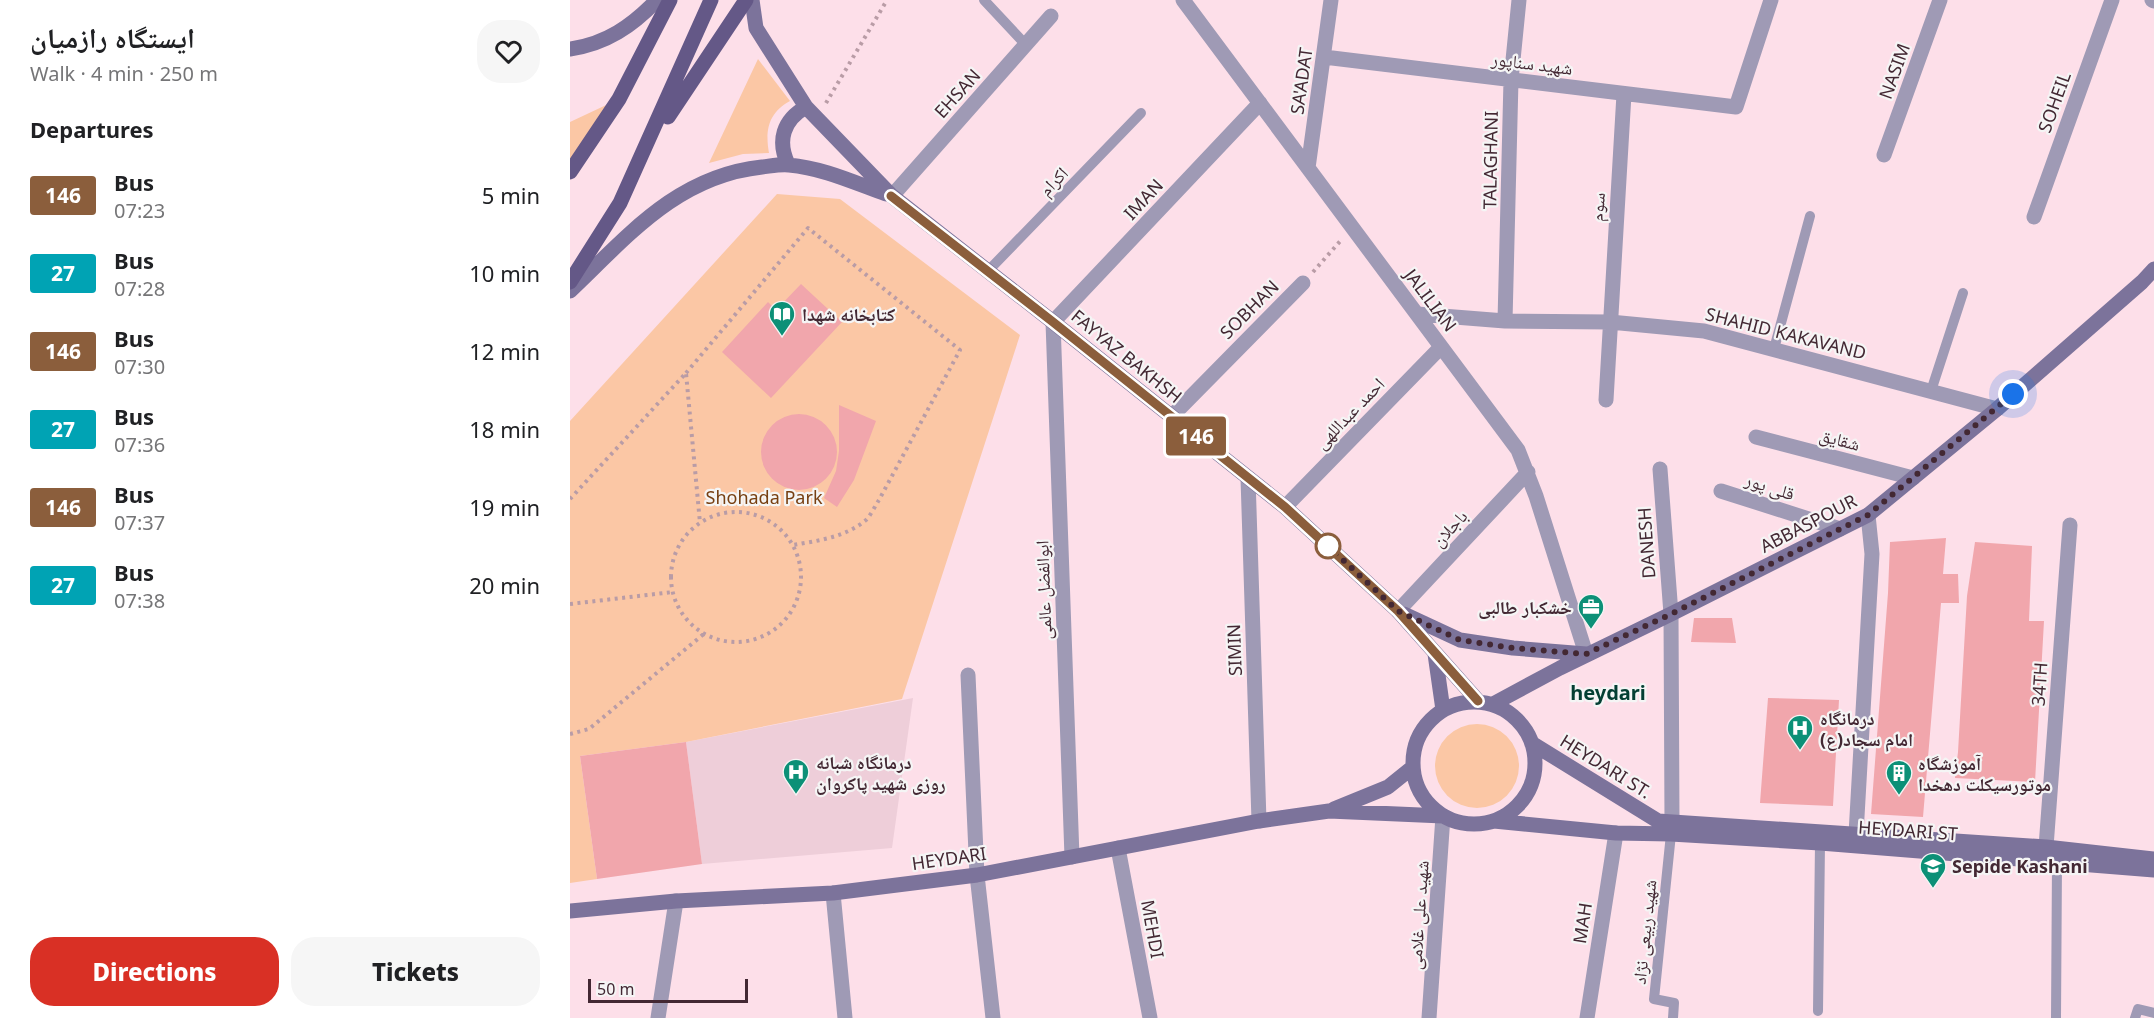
<!DOCTYPE html>
<html lang="en">
<head>
<meta charset="utf-8">
<style>
	body { margin:0; font-family:"Noto Sans","Noto Naskh Arabic",sans-serif; background:#f6f6f6; color:#202124; height:100vh; display:flex; flex-direction:column; font-size:22px; white-space:nowrap }
	* { box-sizing:border-box; margin:0 }
	p { font-size:20px; color:#757577 }
	.icon { flex:none; width:33px; height:33px; fill:none; stroke:currentColor; stroke-width:2; stroke-linecap:round; stroke-linejoin:round }
	.map { position:relative; flex:1; overflow:hidden }
	.side { display:flex; flex-direction:column; background:#fff; width:570px }
	.side>* { flex:none }
	.badge { padding:0 12px; border-radius:4px; font-size:21px; line-height:39px }
	.scale { position:absolute; left:18px; bottom:15px; width:160px; box-sizing:border-box; padding-left:6px; border:3px solid #432833; border-top:0; font-size:16px; line-height:21px; white-space:nowrap; color:#432833; -webkit-text-stroke:4px #f5f5f5; paint-order:stroke }
	.you { position:absolute; width:30px; height:30px; margin:-15px; border:4px solid #fff; border-radius:50%; background:#1a73e8; box-shadow:0 0 0 9px #1a73e833 }
	.map>.badge { position:absolute; translate:-50% -50%; box-shadow:0 0 0 3px #fff }
	h2 { padding:0 30px; font-size:22px; line-height:54px }
	.round { display:grid; place-items:center; flex:none; width:63px; height:63px; border-radius:24px; background:#f6f6f6 }
	.head { display:flex; align-items:center; justify-content:space-between; height:102px; padding:0 30px }
	h1 { font-size:28px; font-weight:800; line-height:45px }
	.primary-button { display:flex; gap:12px; margin-top:auto; padding:12px 30px }
	.primary-button a { flex:1; height:69px; border-radius:24px; background:#d93025; color:#fff; font-size:24px; font-weight:800; line-height:69px; text-align:center }
	.primary-button a+a { background:#f6f6f6; color:#202124 }
	ul { padding:0; list-style:none }
	li { display:flex; align-items:center; gap:18px; height:78px; padding:0 30px }
	li div { flex:1 }
	li b { display:block; font-size:22px }
	li em { font-style:normal }
	li .badge { min-width:66px; font-weight:700; text-align:center }
	main { display:flex; flex:1; min-height:0 }
	.map>svg:first-child { display:block }
</style>
</head>
<body>
<main>
<section class="side">
<div class="head"><div><h1>ایستگاه رازمیان</h1><p>Walk · 4 min · 250 m</p></div><a class="round"><svg class="icon" aria-label="heart" viewBox="0 0 24 24"><path d="M12 20l-8-8c-3-5 5-10 8-4 3-6 11-1 8 4z"/></svg></a></div>
<h2>Departures</h2>
<ul>
<li><span class="badge" style="background:#8b5e3c;color:#fff">146</span><div><b>Bus</b><p>07:23</p></div><em>5 min</em></li>
<li><span class="badge" style="background:#00a3b4;color:#fff">27</span><div><b>Bus</b><p>07:28</p></div><em>10 min</em></li>
<li><span class="badge" style="background:#8b5e3c;color:#fff">146</span><div><b>Bus</b><p>07:30</p></div><em>12 min</em></li>
<li><span class="badge" style="background:#00a3b4;color:#fff">27</span><div><b>Bus</b><p>07:36</p></div><em>18 min</em></li>
<li><span class="badge" style="background:#8b5e3c;color:#fff">146</span><div><b>Bus</b><p>07:37</p></div><em>19 min</em></li>
<li><span class="badge" style="background:#00a3b4;color:#fff">27</span><div><b>Bus</b><p>07:38</p></div><em>20 min</em></li>
</ul>
<div class="primary-button"><a>Directions</a><a>Tickets</a></div>
</section>
<div class="map">
<svg width="1584" height="1018" viewBox="0 0 1584 1018">
	<rect width="100%" height="100%" fill="#fddfe9"/>
	<path fill="#eeced9" d="M343 698 322 848 132 864 116 742Z"/>
	<path fill="#fbc7a5" d="M188 59 220 101C198 113 195 131 199 153L173 154 139 163Z
		M49 99 0 172V122Z
		M207 194 270 199 450 335 332 699 116 742 10 756 27 879 0 883V421Z
		M865 766a42 42 0 1 1 84 0a42 42 0 1 1-84 0Z"/>
	<path fill="#f1a6ac" d="M231 284 272 322 201 398 152 352 198 302 206 310Z
		M269 405 306 421 284 480 267 507 254 498 266 471 269 451Z
		M191 452a38 38 0 1 1 76 0a38 38 0 1 1-76 0Z
		M1376 538 1373 574H1388L1389 603H1371L1353 817 1301 814 1318 593 1320 542Z
		M1405 542 1462 546 1459 621H1474L1465 782 1385 778 1388 752 1397 596Z
		M1124 618H1162L1166 643 1121 642Z
		M1198 698 1269 700 1263 806 1190 803Z
		M116 742 132 864 27 879 10 756Z"/>
	<g fill="none" stroke-linecap="round" stroke-linejoin="round">
		<path stroke="#b99ca6" stroke-width="4" stroke-dasharray="3 4.5" stroke-linecap="butt" d="M256 103 317 0
			M743 272 772 239
			M116 373 238 228 390 350 309 500C305 506 301 515 296 520 276 537 247 541 223 545
			M0 499 116 373 130 523
			M101 577a65 65 0 1 1 130 0a65 65 0 1 1-130 0Z
			M0 604 103 592
			M0 734 19 729 135 633"/>
		<path stroke="#9f9ab5" stroke-width="10" d="M414 0 456 45
			M418 271 571 113
			M1204 349 1240 216
			M1361 391 1393 293
			M1101 834 1084 999 1104 1003 1103 1018
			M1248 1011 1250 843
			M1486 1018 1487 861
			M1565 1018 1568 1009 1584 1013"/>
		<path stroke="#9f9ab5" stroke-width="15" d="M613 0 948 450 966 496 1016 654
			M1582 0 1584 1
			M754 57 1166 107 1201 0
			M1314 155 1370 0
			M738 168 761 0
			M322 196 481 16
			M1464 217 1542 0
			M847 314 935 321 1040 322 1134 331 1427 409
			M935 321 941 80 949 0
			M1036 400 1054 94
			M602 416 733 283
			M1186 437 1343 478
			M1090 469 1101 614 1102 822
			M678 478 689 821
			M1151 491 1270 529
			M715 507 871 347
			M828 611 958 472
			M398 675 407 875 423 1018
			M1286 834 1302 554 1298 515
			M1476 847 1500 525
			M548 848 580 1018
			M502 857 483 322 690 103
			M263 893 275 1018
			M88 1018 106 901
			M859 1018 873 816
			M1017 1018 1046 833"/>
		<path stroke="#7c739b" stroke-width="15" d="M182 0 186 28 236 107 322 196 483 322 715 507 828 611 908 701
			M0 49C36 44 62 26 87 0
			M218 164C207 141 213 120 236 107
			M0 291C58 236 107 176 192 167 201 166 211 164 219 165 253 168 285 183 316 194
			M834 614 890 640 943 648 1016 654
			M865 654 873 710
			M843 763a61 61 0 1 1 122 0a61 61 0 1 1-122 0Z
			M923 704 990 668 1101 614 1298 515 1427 409 1572 282 1584 269
			M963 744 1088 821 1476 847 1584 859
			M764 809 818 787 843 767
			M924 821 1046 833 1101 834 1250 843 1584 870
			M0 911 106 901 263 893 407 875 689 821 759 811 873 816"/>
		<path stroke="#645887" stroke-width="15" d="M98 117 176 0
			M0 172 49 99 100 0
			M0 282 50 203 141 0"/>
	</g>
	<g fill="none" stroke-linecap="round" stroke-linejoin="round">
		<g stroke="#fff" stroke-width="14">
			<path id="line" d="M321 196 483 322 715 507 828 611 908 701"/>
		</g>
		<use href="#line" stroke="#8b5e3c" stroke-width="9"/>
		<path stroke="#432833" stroke-width="6" stroke-dasharray="0 10.8" d="M758 546 828 611 890 640 943 648 1016 654 1101 614 1298 515 1443 394"/>
	</g>
	<defs>
		<g id="library-pin" transform="scale(1.35)"><path d="M0 17L-7.5 6A9.5 9.5 0 1 1 7.5 6Z" fill="#0c9077" stroke="#f5f5f5"/><path d="M-6-4Q-3-5.5-.7-3.5V5Q-3 3-6 4ZM6-4Q3-5.5 .7-3.5V5Q3 3 6 4Z" fill="#fff"/></g>
		<g id="office-pin" transform="scale(1.35)"><path d="M0 17L-7.5 6A9.5 9.5 0 1 1 7.5 6Z" fill="#0c9077" stroke="#f5f5f5"/><path d="M-6-3h4V-5.5h4V-3h4V5H-6ZM-1-4.5V-3h2v-1.5ZM-6 0V1H6V0Z" fill="#fff"/></g>
		<g id="hospital-pin" transform="scale(1.35)"><path d="M0 17L-7.5 6A9.5 9.5 0 1 1 7.5 6Z" fill="#0c9077" stroke="#f5f5f5"/><path d="M-5-5h3v3.5h4V-5h3V5h-3V1.5h-4V5h-3Z" fill="#fff"/></g>
		<g id="building-pin" transform="scale(1.35)"><path d="M0 17L-7.5 6A9.5 9.5 0 1 1 7.5 6Z" fill="#0c9077" stroke="#f5f5f5"/><path d="M-4-6H4V6H1V3H-1V6H-4ZM-2.5-4.3h1.7v1.8h-1.7ZM.8-4.3h1.7v1.8H.8ZM-2.5-1h1.7V.8h-1.7ZM.8-1h1.7V.8H.8Z" fill="#fff"/></g>
		<g id="school-pin" transform="scale(1.35)"><path d="M0 17L-7.5 6A9.5 9.5 0 1 1 7.5 6Z" fill="#0c9077" stroke="#f5f5f5"/><path d="M0-5L7-2L0 1L-7-2ZM-4 1L0 2.5L4 1V4Q0 6-4 4Z" fill="#fff"/></g>
	</defs>
	<g fill-rule="evenodd">
		<use href="#library-pin" x="212" y="314"/>
		<use href="#office-pin" x="1021" y="607"/>
		<use href="#hospital-pin" x="1230" y="728"/>
		<use href="#hospital-pin" x="226" y="772"/>
		<use href="#building-pin" x="1329" y="773"/>
		<use href="#school-pin" x="1363" y="866"/>
	</g>
	<circle fill="#fff" stroke="#8b5e3c" stroke-width="3" cx="758" cy="546" r="12"/>
	<g text-anchor="middle" dominant-baseline="central" stroke-width="4.5" stroke-linejoin="round" paint-order="stroke">
		<g font-size="18" fill="#432833" stroke="#f5f5f5">
			<text transform="translate(962 63) rotate(7)">شهید سناپور</text>
			<text transform="translate(1324 71) rotate(-70)">NASIM</text>
			<text transform="translate(731 81) rotate(-82)">SA'ADAT</text>
			<text transform="translate(387 93) rotate(-48)">EHSAN</text>
			<text transform="translate(1484 102) rotate(-70)">SOHEIL</text>
			<text transform="translate(920 160) rotate(-89)">TALAGHANI</text>
			<text transform="translate(483 181) rotate(-46)">اکرام</text>
			<text transform="translate(573 199) rotate(-47)">IMAN</text>
			<text transform="translate(1027 207) rotate(-86)">سوم</text>
			<text transform="translate(861 300) rotate(53)">JALILIAN</text>
			<text transform="translate(679 309) rotate(-45)">SOBHAN</text>
			<text transform="translate(1216 333) rotate(14)">SHAHID KAKAVAND</text>
			<text transform="translate(557 356) rotate(39)">FAYYAZ BAKHSH</text>
			<text transform="translate(779 413) rotate(-46)">احمد عبداللهی</text>
			<text transform="translate(1270 439) rotate(15)">شقایق</text>
			<text transform="translate(1200 486) rotate(18)">قلی پور</text>
			<text transform="translate(1238 523) rotate(-27)">ABBASPOUR</text>
			<text transform="translate(879 528) rotate(-47)">باجلان</text>
			<text transform="translate(1076 543) rotate(-94)">DANESH</text>
			<text transform="translate(473 590) rotate(-92)">ابوالفضل عالمی</text>
			<text transform="translate(664 650) rotate(-92)">SIMIN</text>
			<text transform="translate(1469 684) rotate(-86)">34TH</text>
			<text transform="translate(1036 766) rotate(32)">HEYDARI ST.</text>
			<text transform="translate(1338 830) rotate(4)">HEYDARI ST</text>
			<text transform="translate(379 858) rotate(-8)">HEYDARI</text>
			<text transform="translate(848 915) rotate(-86)">شهید علی غلامی</text>
			<text transform="translate(1012 923) rotate(-81)">MAH</text>
			<text transform="translate(583 929) rotate(80)">MEHDI</text>
			<text transform="translate(1074 932) rotate(-84)">شهید ربیعی نژاد</text>
		</g>
		<g font-size="18" font-weight="bold" fill="#432833" stroke="#f5f5f5" text-anchor="start">
			<text x="232" y="314">کتابخانه شهدا</text>
			<text x="1002" y="607" text-anchor="end">خشکبار طالبی</text>
			<text x="1250" y="718">درمانگاه<tspan x="1250" dy="21">امام سجاد(ع)</tspan></text>
			<text x="246" y="762">درمانگاه شبانه<tspan x="246" dy="21">روزی شهید پاکروان</tspan></text>
			<text x="1348" y="763">آموزشگاه<tspan x="1348" dy="21">موتورسیکلت دهخدا</tspan></text>
			<text x="1382" y="866">Sepide Kashani</text>
		</g>
		<g font-size="18" fill="#773f11" stroke="#f5f5f5">
			<text x="194" y="497">Shohada Park</text>
		</g>
		<g font-size="20" font-weight="bold" fill="#043f33" stroke="#f5f5f5">
			<text x="1038" y="692">heydari</text>
		</g>
	</g>
</svg>
<div class="scale">50 m</div>
<div class="you" style="left:1443px;top:394px"></div>
<b class="badge" style="left:626px;top:436px;background:#8b5e3c;color:#fff">146</b>
</div>
</main>
</body>
</html>
